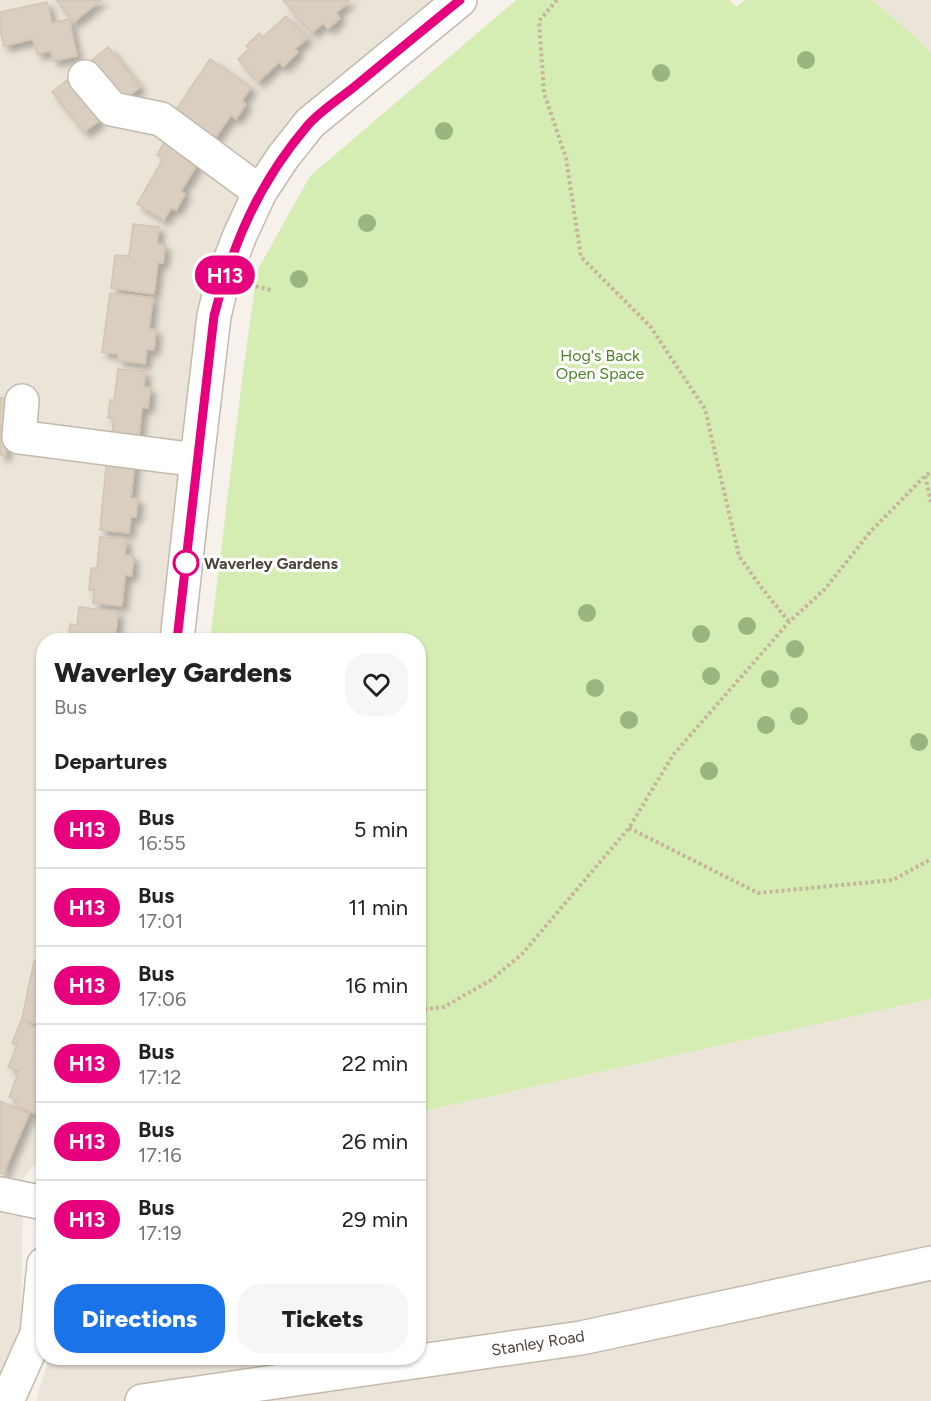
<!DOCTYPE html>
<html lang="en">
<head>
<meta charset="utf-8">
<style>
	body { margin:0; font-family:Figtree,sans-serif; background:#f6f6f6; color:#222; height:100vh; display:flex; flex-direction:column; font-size:22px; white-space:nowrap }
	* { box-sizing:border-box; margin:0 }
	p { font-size:20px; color:#767676 }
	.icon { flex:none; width:33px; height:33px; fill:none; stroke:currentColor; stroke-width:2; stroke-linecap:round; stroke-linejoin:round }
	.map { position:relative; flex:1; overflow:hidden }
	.details { position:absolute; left:36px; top:633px; width:390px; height:732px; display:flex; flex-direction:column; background:#fff; border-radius:24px; box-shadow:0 2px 4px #0004 }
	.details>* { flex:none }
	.badge { padding:0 12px; border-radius:20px; font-size:21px; line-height:39px }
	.map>.badge { position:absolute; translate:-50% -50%; box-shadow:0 0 0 3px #fff }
	h2 { padding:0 18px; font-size:22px; line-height:54px }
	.round { display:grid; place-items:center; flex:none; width:63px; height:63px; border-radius:24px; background:#f6f6f6 }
	.summary { display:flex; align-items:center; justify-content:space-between; height:102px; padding:0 18px }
	h1 { font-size:28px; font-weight:800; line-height:45px }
	.button { display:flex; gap:12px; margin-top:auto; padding:12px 18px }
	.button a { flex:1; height:69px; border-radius:24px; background:#1a73e8; color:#fff; font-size:24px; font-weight:800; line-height:69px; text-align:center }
	.button a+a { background:#f6f6f6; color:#222 }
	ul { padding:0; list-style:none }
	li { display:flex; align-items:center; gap:18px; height:78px; padding:0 18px; border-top:2px solid #e0e0e0 }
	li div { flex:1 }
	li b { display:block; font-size:22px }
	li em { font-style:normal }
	li .badge { min-width:66px; font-weight:700; text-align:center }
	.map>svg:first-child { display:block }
</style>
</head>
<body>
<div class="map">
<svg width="931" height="1401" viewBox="0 0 931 1401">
	<defs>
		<filter id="shadow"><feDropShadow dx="5.5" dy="5.5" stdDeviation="3" flood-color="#0004"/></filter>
	</defs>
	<rect width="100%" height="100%" fill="#f6f2eb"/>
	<path fill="#ebe4d9" d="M0 0H438L291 119 233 212 163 640H44L43 1154 23 1179 21 1345 0 1394Z
		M872 0H931V53L911 33Z
		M931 999V1401H36L49 1358H418L419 1112Z"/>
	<path fill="#d5ecb2" d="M516 0H729L737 7 745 0H872L911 33 931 53V999L419 1112 418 640H210L242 380 257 271 310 176Z"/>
	<path fill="#d9cec0" stroke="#d4c5b2" stroke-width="1.5" filter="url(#shadow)" d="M56 0H101L74 22Z
		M283 0H350L336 13 340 18 328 29 323 23 312 33Z
		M47 2 52 23 69 19 77 56 53 61 51 51 37 54 33 39 4 46 0 30V12Z
		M286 16 307 38 295 49 298 52 283 67 279 62 258 82 238 59 249 49 246 46 259 33 263 37Z
		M108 47 140 87 124 100 92 60Z
		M210 59 251 87 242 101 246 104 236 119 231 115 211 144 171 117Z
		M67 80 100 120 84 132 52 92Z
		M166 139 198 163 181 191 185 194 176 210 171 208 164 220 137 204 163 159 157 155Z
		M133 224 159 227 157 244 165 245 163 263 158 262 154 294 111 288 115 255 129 256Z
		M110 293 153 298 149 329 156 330 154 350 147 349 145 364 118 360V354L102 352Z
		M118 369 145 371 144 387 150 388 148 408 142 407 138 445 111 441 114 418H108L110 400H114Z
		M0 398 12 399 5 456 0 455Z
		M107 457 135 460 131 498 138 499 136 517H131L129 533 100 530Z
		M100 537 126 539 125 555 133 556 132 576 125 575 122 606 93 603 94 590H89L91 568H97Z
		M79 607 118 612 115 640H68L70 624 77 625Z
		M43 913H44V951H39Z
		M41 954 44 955V1027L22 1019 34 961 39 962Z
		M21 1021 44 1031V1104L39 1115 16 1106 18 1101 9 1097 19 1071 8 1067 17 1045 12 1043Z
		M0 1101 29 1114 3 1174 0 1173Z"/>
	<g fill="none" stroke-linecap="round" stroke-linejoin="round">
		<g stroke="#c3baad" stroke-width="36">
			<path id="minor" d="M85 77 112 109 161 119 260 192
				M22 401 19 437 197 460
				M177 640 197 460 214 316 223 279 240 235 260 192 283 157 310 123 460 0
				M0 1194 44 1203
				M37 1334 44 1264
				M7 1401 37 1334 44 1327
				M142 1401 581 1338 931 1263"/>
		</g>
		<path stroke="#c6b59d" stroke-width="4" stroke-dasharray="3 3" stroke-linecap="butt" d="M557 0 539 21 544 93 566 158 581 257 650 326 705 409 739 556 761 587 789 622
			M250 285 271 290
			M925 476 931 502
			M629 828 758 893 893 880 931 859
			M418 1010 444 1007 491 980 522 954 629 828 673 755 789 622 825 589 871 531 925 476 931 472"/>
		<use href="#minor" stroke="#fff" stroke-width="33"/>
	</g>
	<g fill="#9ab57f">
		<circle cx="806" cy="60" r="9"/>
		<circle cx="661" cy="73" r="9"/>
		<circle cx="444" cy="131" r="9"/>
		<circle cx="367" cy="223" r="9"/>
		<circle cx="299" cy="279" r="9"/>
		<circle cx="587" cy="613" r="9"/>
		<circle cx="747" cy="626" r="9"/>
		<circle cx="701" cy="634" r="9"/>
		<circle cx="795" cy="649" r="9"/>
		<circle cx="711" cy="676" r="9"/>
		<circle cx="770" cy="679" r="9"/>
		<circle cx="595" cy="688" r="9"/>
		<circle cx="799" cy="716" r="9"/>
		<circle cx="629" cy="720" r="9"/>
		<circle cx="766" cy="725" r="9"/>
		<circle cx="919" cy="742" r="9"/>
		<circle cx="709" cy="771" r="9"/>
	</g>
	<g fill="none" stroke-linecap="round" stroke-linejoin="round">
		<g stroke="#fff" stroke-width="14">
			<path id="line" d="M177 640 214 316C233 243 259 182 308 125 320 111 339 99 354 87 389 58 424 29 460 0"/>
		</g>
		<use href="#line" stroke="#e6007e" stroke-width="9"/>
	</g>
	<circle fill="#fff" stroke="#e6007e" stroke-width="3" cx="186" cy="563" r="12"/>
	<g text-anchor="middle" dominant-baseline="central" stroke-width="6" stroke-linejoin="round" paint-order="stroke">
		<g font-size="16" fill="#4e8326" stroke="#fff">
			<text x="600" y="355">Hog's Back<tspan x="600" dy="18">Open Space</tspan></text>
		</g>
		<g font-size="16" font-weight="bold" fill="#4c4338" stroke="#fff" text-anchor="start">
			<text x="204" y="563">Waverley Gardens</text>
		</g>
		<g font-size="16" fill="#4c4338" stroke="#fff">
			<text transform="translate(538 1343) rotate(-9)">Stanley Road</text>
		</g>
	</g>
</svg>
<b class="badge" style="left:225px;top:275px;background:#e6007e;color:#fff">H13</b>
<section class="details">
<div class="summary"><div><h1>Waverley Gardens</h1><p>Bus</p></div><a class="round"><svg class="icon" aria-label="heart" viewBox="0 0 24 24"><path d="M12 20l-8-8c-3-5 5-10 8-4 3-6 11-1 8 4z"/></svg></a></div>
<h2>Departures</h2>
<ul>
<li><span class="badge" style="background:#e6007e;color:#fff">H13</span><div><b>Bus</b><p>16:55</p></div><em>5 min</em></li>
<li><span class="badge" style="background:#e6007e;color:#fff">H13</span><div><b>Bus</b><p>17:01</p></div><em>11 min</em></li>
<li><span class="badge" style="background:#e6007e;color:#fff">H13</span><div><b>Bus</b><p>17:06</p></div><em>16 min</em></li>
<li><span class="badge" style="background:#e6007e;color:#fff">H13</span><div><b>Bus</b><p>17:12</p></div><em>22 min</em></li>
<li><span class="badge" style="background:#e6007e;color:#fff">H13</span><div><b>Bus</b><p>17:16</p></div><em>26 min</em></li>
<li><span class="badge" style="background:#e6007e;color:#fff">H13</span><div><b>Bus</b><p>17:19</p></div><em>29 min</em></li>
</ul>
<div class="button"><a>Directions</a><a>Tickets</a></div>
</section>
</div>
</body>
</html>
